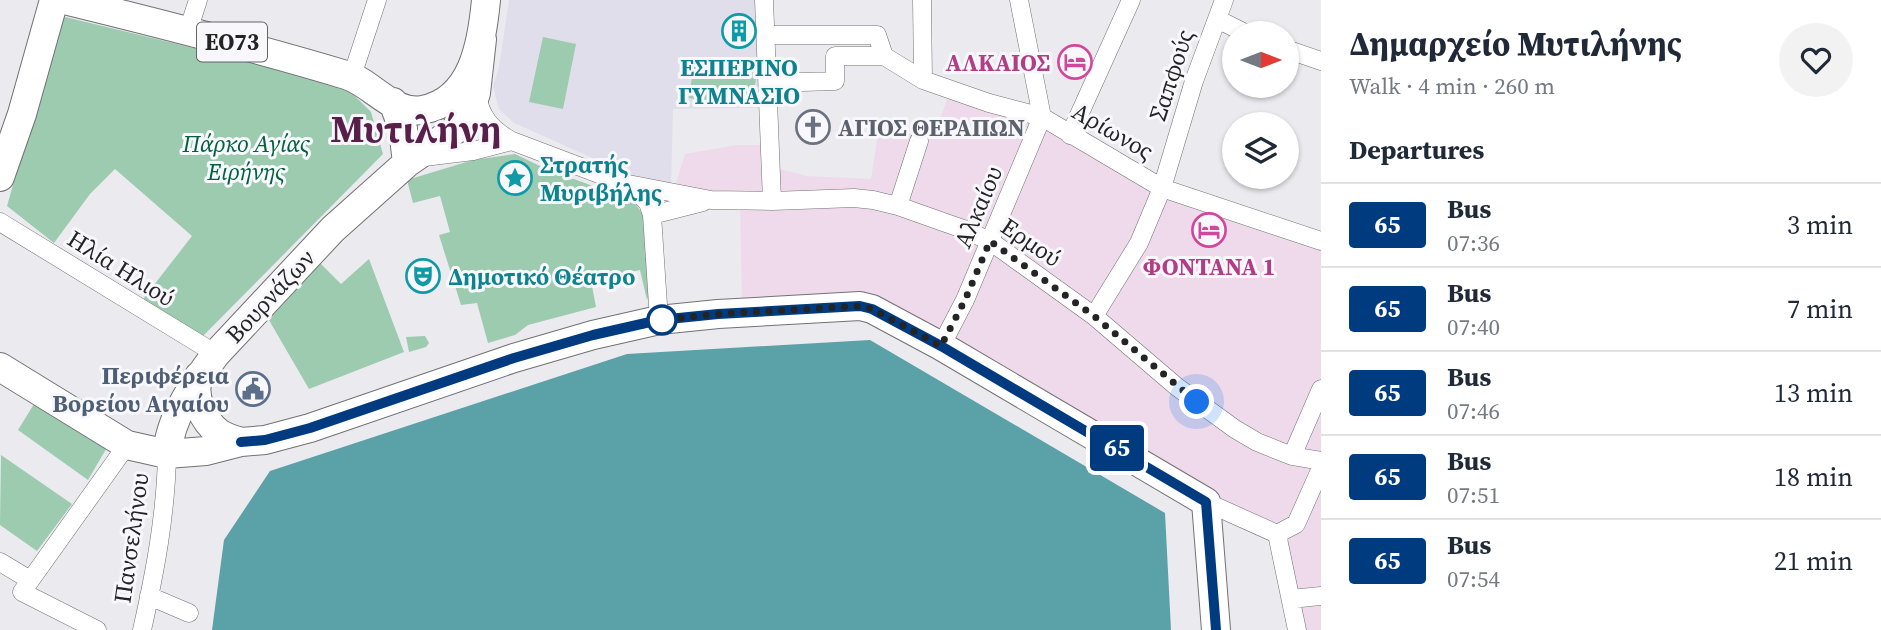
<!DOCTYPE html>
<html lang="en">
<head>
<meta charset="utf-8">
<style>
	body { margin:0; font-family:"Source Serif 4",serif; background:#f2f2f3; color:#1f2937; height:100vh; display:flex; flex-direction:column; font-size:26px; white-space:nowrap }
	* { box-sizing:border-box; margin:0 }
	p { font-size:23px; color:#747a83 }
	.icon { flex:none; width:38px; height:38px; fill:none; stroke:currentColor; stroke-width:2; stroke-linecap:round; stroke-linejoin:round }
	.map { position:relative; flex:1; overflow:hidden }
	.sheet { display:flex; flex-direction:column; background:#fff; width:560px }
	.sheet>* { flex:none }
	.badge { padding:0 14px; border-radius:5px; font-size:24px; line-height:46px }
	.needle { width:46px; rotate:90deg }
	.tools { position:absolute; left:1222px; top:21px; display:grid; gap:14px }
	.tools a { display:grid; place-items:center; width:77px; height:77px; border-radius:50%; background:#fff; box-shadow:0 2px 5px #0004; font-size:35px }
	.you { position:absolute; width:35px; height:35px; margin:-18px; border:5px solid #fff; border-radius:50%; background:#1a73e8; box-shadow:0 0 0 10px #1a73e833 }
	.map>.badge { position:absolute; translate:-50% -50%; box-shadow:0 0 0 4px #fff }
	h2 { padding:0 28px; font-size:26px; line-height:63px }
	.round { display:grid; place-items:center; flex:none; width:74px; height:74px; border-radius:37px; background:#f2f2f3 }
	.summary { display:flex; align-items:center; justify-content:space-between; height:119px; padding:0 28px }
	h1 { font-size:33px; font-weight:800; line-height:52px }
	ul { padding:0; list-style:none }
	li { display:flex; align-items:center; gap:21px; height:84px; padding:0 28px; border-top:2px solid #e0e1e3 }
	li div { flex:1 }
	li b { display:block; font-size:26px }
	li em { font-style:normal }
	li .badge { min-width:77px; font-weight:700; text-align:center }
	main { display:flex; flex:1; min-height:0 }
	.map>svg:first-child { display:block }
</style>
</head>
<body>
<main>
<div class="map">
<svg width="1321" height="630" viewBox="0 0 1321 630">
	<rect width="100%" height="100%" fill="#ebeaef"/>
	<path fill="#eedaea" d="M949 94 1044 124 1126 172 1321 245V630H1294L1285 528 1218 498 951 335 883 304 742 302 740 198 674 189 685 154 737 145H775L776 168 806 176 871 179 879 127 933 139Z"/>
	<path fill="#e0deea" d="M509 0H757L764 108 673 109 671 185H653L514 123 499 109 493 86 499 67Z"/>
	<path fill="#9dcbb0" d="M61 16 343 84 371 112 383 154 202 337 140 303 192 236 115 169 90 194 54 243 7 206Z
		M543 37 576 44 563 109 529 102Z
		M694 63 757 71 752 107 689 98Z
		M515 154 542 167 622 197 636 205 645 217 649 295 647 300 640 270 591 281 596 307 528 325 515 335 488 343 477 303 461 305 439 235 450 232 440 196 413 203 407 180 473 160Z
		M369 259 404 352 309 389 266 315 319 262 341 284Z
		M425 336 429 343 426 347 409 352 406 337Z
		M39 396 109 444 88 480 18 430Z
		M1 455 72 504 37 551 0 525Z"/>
	<path fill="#5aa1a8" d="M870 340 1165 513 1171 630H212L224 540 270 471 627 354Z"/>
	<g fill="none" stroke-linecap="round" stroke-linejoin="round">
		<g stroke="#727175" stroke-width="19">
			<path id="street" d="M764 0 772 201
				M922 0 923 80
				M1217 19 1245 33
				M188 31 198 0
				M766 35H877L884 56
				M1286 49 1321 61
				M884 56 923 80 989 103 1042 117 1162 188 1321 241
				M352 76 377 0
				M769 83 835 81V56H884
				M476 93C481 117 490 129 512 141L623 183 642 197 648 203 652 215 659 320
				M1070 135 1131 0
				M416 158 473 151 512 141
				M623 183 711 200 772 201 854 198 873 200 898 206 963 229 990 241 1094 316 1177 387 1235 429 1257 442 1292 456 1321 461
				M898 206 919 141
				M652 215 703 202
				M0 222 216 354
				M1094 316 1139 243 1162 188 1194 81 1224 0
				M941 346 965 300 1042 117 1019 0
				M1292 456 1321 389
				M1206 502 1277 534 1297 630
				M1277 534 1296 524 1321 468
				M0 562 30 580
				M149 596 189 613
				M1291 599 1321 596
				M97 630 22 592 127 445
				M142 630C155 572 166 514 167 454"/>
		</g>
		<g stroke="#727175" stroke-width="30">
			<path id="primary" d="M64 0C158 23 253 47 346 75 371 82 393 115 422 110 473 101 482 43 486 0
				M393 102 403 129 407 163
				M0 177 22 114 54 0
				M0 367 127 445 167 454 206 451 241 442 265 440 310 428 514 358 593 335 659 320 718 314 860 306 872 309 941 346 1206 502 1216 630
				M199 376C191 395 203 421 219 433 225 437 234 440 241 442
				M167 454C170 417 194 383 216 354L333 229 407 163 455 130 471 108 476 93 482 39"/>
		</g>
		<use href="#street" stroke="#fff" stroke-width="18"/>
		<use href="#primary" stroke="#fff" stroke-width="28"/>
	</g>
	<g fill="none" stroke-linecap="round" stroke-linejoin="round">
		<g stroke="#fff" stroke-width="16">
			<path id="line" d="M241 442 265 440 310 428 514 358 593 335 659 320 718 314 860 306 872 309 941 346 1206 502 1216 630"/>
		</g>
		<use href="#line" stroke="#003b80" stroke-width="10"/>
		<path stroke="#242325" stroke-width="7" stroke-dasharray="0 12.6" d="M662 320H659L718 314 860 306 872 309 941 346 965 300 990 241 1094 316 1197 402"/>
	</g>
	<defs>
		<g id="building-ring" transform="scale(1.75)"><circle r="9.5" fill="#f8f8fc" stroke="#0f9aa8" stroke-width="1.5"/><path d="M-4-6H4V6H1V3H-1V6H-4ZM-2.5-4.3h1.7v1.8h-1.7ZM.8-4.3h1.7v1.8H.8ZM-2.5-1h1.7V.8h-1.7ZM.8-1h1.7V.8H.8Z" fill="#0f9aa8"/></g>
		<g id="hotel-ring" transform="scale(1.75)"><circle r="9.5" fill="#f8f8fc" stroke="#d1479c" stroke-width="1.5"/><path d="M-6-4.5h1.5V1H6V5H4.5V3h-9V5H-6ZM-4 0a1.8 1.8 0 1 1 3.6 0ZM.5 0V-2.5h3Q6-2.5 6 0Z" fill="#d1479c"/></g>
		<g id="church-ring" transform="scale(1.75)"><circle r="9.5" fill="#f8f8fc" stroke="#6b7280" stroke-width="1.5"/><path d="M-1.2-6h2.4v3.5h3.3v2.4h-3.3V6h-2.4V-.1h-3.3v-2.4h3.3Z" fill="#6b7280"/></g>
		<g id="sight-ring" transform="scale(1.75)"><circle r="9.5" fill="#f8f8fc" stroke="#0f9aa8" stroke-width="1.5"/><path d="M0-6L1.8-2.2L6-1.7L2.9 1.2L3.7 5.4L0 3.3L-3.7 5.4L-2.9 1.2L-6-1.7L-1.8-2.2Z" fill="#0f9aa8"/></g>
		<g id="theatre-ring" transform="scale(1.75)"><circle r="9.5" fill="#f8f8fc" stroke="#0f9aa8" stroke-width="1.5"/><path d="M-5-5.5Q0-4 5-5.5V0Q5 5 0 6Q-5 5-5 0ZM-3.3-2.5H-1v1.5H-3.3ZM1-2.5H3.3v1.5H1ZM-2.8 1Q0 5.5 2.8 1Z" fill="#0f9aa8"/></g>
		<g id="civic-ring" transform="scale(1.75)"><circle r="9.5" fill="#f8f8fc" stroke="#5c6f8a" stroke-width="1.5"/><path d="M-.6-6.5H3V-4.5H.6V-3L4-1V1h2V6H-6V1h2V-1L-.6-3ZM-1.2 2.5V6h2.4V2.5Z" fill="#5c6f8a"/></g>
	</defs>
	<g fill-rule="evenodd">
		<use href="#building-ring" x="739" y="31"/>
		<use href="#hotel-ring" x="1075" y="62"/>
		<use href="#church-ring" x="813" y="127"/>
		<use href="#sight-ring" x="515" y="178"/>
		<use href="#hotel-ring" x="1209" y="230"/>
		<use href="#theatre-ring" x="423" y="276"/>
		<use href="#civic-ring" x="253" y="389"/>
	</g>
	<circle fill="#fff" stroke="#003b80" stroke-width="3.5" cx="662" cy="320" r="14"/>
	<g text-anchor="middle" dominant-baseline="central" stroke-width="6" stroke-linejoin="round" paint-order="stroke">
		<rect fill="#f8f8fc" stroke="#646366" stroke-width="2" x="197" y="22.5" width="70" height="39" rx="5"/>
		<g font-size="23" font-weight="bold" fill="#242325">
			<text x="232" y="42">ΕΟ73</text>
		</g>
		<g font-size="24" font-weight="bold" fill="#b23c85" stroke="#f8f8fc" text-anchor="end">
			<text x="1050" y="62">ΑΛΚΑΙΟΣ</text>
			<text x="1209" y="266" text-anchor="middle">ΦΟΝΤΑΝΑ 1</text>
		</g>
		<g font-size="24" font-weight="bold" fill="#0d838f" stroke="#f8f8fc" text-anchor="start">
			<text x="739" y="67" text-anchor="middle">ΕΣΠΕΡΙΝΟ<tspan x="739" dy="28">ΓΥΜΝΑΣΙΟ</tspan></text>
			<text x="540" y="164">Στρατής<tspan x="540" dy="28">Μυριβήλης</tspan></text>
			<text x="448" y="276">Δημοτικό Θέατρο</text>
		</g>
		<g font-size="24" fill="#242325" stroke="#f8f8fc">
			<text transform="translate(1171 75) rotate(-72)">Σαπφούς</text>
			<text transform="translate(1113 131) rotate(30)">Αρίωνος</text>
			<text transform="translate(978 207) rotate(-67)">Αλκαίου</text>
			<text transform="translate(1031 242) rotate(34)">Ερμού</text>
			<text transform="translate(121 268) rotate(32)">Ηλία Ηλιού</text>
			<text transform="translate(270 296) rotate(-47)">Βουρνάζων</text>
			<text transform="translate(131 538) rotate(-82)">Πανσελήνου</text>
		</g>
		<g font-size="24" font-weight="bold" fill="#5b616d" stroke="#f8f8fc" text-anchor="start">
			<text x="838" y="127">ΑΓΙΟΣ ΘΕΡΑΠΩΝ</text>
		</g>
		<g font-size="24" font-style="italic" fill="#00623c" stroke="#f8f8fc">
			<text x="246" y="143">Πάρκο Αγίας<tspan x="246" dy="28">Ειρήνης</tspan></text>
		</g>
		<g font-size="24" font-weight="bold" fill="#4e5e75" stroke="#f8f8fc" text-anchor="end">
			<text x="229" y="375">Περιφέρεια<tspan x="229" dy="28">Βορείου Αιγαίου</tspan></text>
		</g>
		<g font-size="38" font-weight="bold" fill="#571f4a" stroke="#f8f8fc">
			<text x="416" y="129">Μυτιλήνη</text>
		</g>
	</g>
</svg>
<div class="tools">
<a><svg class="needle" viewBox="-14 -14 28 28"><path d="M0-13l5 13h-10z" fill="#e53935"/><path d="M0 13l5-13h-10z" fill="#747a83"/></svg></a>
<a><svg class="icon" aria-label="layers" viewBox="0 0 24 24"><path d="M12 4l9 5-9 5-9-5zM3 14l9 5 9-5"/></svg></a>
</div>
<div class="you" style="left:1197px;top:402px"></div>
<b class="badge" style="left:1117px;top:448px;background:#003b80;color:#fff">65</b>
</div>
<section class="sheet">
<div class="summary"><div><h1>Δημαρχείο Μυτιλήνης</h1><p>Walk · 4 min · 260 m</p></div><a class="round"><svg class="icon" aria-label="heart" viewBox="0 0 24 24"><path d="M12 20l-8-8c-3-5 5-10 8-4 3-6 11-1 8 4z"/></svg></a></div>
<h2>Departures</h2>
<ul>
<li><span class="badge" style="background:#003b80;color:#fff">65</span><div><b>Bus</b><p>07:36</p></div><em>3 min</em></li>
<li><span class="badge" style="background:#003b80;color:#fff">65</span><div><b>Bus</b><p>07:40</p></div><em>7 min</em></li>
<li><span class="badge" style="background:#003b80;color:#fff">65</span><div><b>Bus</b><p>07:46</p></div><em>13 min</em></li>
<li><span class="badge" style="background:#003b80;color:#fff">65</span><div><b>Bus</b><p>07:51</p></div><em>18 min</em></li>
<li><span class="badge" style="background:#003b80;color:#fff">65</span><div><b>Bus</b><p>07:54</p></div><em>21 min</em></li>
</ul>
</section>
</main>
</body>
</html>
